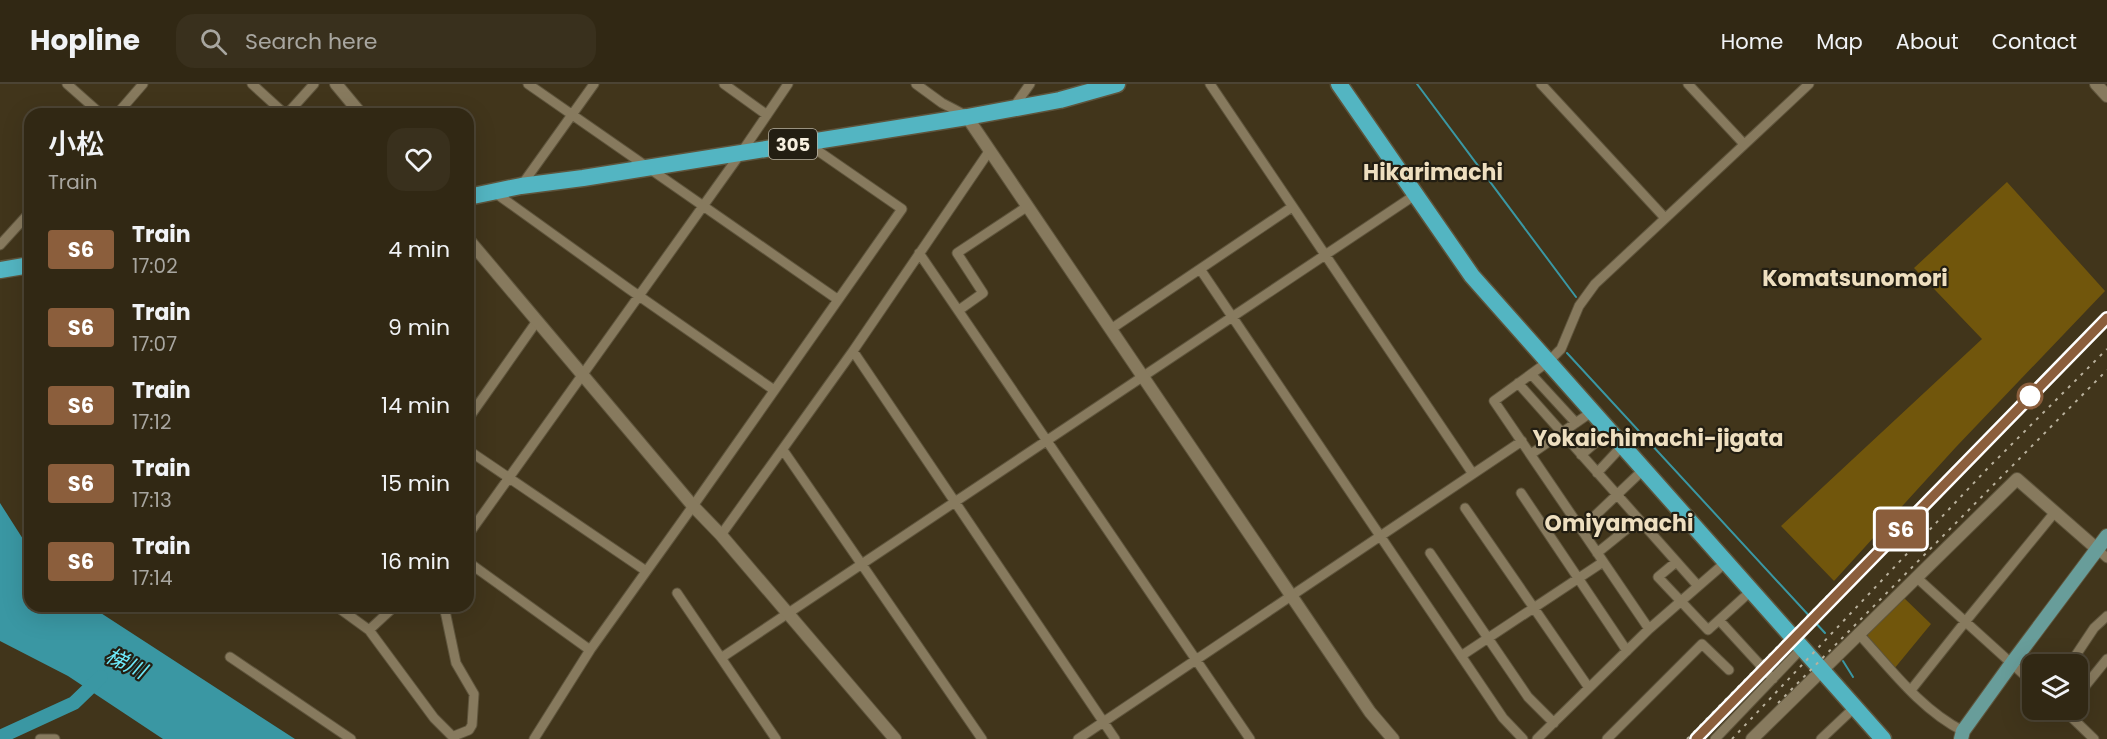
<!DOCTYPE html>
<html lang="en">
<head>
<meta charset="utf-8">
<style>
	body { margin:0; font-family:Poppins,"Noto Sans JP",sans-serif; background:#39301d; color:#f1f3f6; height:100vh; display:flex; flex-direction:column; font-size:22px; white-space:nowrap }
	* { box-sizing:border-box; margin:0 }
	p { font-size:20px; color:#a8a6a0 }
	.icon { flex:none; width:33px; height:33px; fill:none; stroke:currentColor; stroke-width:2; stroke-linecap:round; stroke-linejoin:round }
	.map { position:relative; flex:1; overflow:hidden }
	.drawer { position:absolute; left:24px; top:24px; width:450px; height:504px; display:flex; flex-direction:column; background:#312814; border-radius:18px; box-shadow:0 6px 24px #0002,0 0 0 2px #4c4434 }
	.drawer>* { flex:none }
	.badge { padding:0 12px; border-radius:4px; font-size:21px; line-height:39px }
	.fabs { position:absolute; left:2022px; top:570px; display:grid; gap:12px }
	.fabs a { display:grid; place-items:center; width:66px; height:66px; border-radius:12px; background:#312814; box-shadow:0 6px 24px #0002,0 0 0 2px #4c4434; font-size:30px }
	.map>.badge { position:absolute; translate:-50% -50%; box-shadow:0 0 0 3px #fff }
	.round { display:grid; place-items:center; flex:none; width:63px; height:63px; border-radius:18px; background:#39301d }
	.overview { display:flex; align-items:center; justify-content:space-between; height:102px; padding:0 24px }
	h1 { font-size:28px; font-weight:600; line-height:45px }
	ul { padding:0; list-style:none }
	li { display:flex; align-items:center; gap:18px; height:78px; padding:0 24px }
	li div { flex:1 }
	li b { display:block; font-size:22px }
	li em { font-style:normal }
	li .badge { min-width:66px; font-weight:700; text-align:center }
	header { display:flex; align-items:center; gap:36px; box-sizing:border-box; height:84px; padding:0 30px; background:#312814; border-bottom:2px solid #4c4434 }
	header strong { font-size:28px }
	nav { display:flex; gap:33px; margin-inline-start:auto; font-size:21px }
	.search { width:420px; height:54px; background:#39301d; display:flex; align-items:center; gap:15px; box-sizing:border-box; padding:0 21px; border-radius:18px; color:#a8a6a0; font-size:22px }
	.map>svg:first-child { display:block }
</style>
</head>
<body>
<header>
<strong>Hopline</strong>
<div class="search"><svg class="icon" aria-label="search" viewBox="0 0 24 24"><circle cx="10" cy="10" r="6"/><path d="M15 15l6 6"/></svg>Search here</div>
<nav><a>Home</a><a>Map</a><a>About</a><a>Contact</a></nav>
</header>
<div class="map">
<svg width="2107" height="655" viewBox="0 0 2107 655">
	<rect width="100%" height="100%" fill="#41351b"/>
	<path fill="#71560c" d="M2007 98 2105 207 1956 363 1834 497 1781 442 1982 255 1914 184Z
		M1903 513 1931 540 1894 585 1868 554V549Z"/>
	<path fill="#3a97a3" d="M0 419 30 466V522H90L295 655H163L68 592 0 557Z"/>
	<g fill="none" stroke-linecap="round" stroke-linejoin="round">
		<path stroke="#3a97a3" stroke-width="2" d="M1417 0 1576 213
			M1567 269 1825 549
			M1843 577 1853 593"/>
		<path stroke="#3a97a3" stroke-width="14" d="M0 653 74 619 101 593"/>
		<g stroke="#5e543c" stroke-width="11">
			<path id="street" d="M67 0 101 30
				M252 0 285 30
				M528 0 837 215
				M724 0 767 31
				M916 0 942 19 965 31
				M1210 0 1473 390
				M1541 0 1665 134
				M1688 0 1744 60
				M1013 24 1030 0
				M117 30 143 0
				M287 30 314 0
				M521 102 594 0
				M494 108 629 205 774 306
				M0 161 30 128
				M919 169 1250 655
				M1200 185 1503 634 1523 655
				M959 226 983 209 957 169 1028 122
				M1111 245 1292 123
				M853 267 1115 655
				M1531 290 1576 339
				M1518 299 1698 502
				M468 335 537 237
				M468 366 646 487
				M783 366 982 655
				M1531 370 1593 327
				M1581 371 1610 346
				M1597 389 1623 361
				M1521 409 1627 567
				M1465 424 1589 604
				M1581 445 1644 385
				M468 451 741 69 788 0
				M721 451 853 267 990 66
				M2097 465 2107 474
				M1430 469 1528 613 1554 639
				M1597 469 1638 436
				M468 478 590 566
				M1676 478 1658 493 1708 546 1752 506
				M1916 493 2032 598
				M677 509 776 655
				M336 522 369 546 434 634 451 651 454 652
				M444 522 456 579 474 610 472 641 469 646 454 652
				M1719 536 1773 595
				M1649 545 1494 317 1549 277 1561 265 1579 222 1595 200 1809 0
				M369 546 395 522
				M1858 549C1890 584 1921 626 1963 647
				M1461 572 1603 478
				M230 573 351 655
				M721 574 1415 111
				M2070 580 2094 544 2107 532
				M1911 606 1965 538 2055 428
				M2078 611 2107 575
				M2064 626 2094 655
				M40 655H55
				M534 655 590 566 693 422 902 125 808 60
				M1078 655 1522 357
				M1537 655 1649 545 1726 478
				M1607 655 1702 560 1729 586
				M1715 655 1803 563
				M1821 655 1855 623"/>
		</g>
		<g stroke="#5e543c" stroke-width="14">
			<path id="secondary" d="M336 0 361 30
				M2096 0 2107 12
				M967 33 1370 628 1393 655
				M468 155 693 422 721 451 895 655
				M1752 655 2017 395 2097 465"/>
		</g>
		<g stroke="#5e543c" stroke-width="16">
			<path id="primary" d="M1961 655 1963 647 2012 579 2107 452"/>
		</g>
		<g stroke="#5e543c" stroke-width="19">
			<path id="highway" d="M1339 0 1472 192 1883 655
				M468 113 521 102 583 94 967 33 1060 16 1117 0
				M0 186 30 181"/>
		</g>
		<use href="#street" stroke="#877a5e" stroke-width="9"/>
		<use href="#secondary" stroke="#877a5e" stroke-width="12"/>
		<use href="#primary" stroke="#689d9a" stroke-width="14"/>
		<use href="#highway" stroke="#53b5c2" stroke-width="16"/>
		<path stroke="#b9b19d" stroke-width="2" stroke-dasharray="3 6" stroke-linecap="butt" d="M1778 619 2107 286
			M1687 655 2107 227
			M1732 655 1987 385 2107 265"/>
	</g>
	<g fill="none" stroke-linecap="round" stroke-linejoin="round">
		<g stroke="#fff" stroke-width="14">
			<path id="line" d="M1696 655 2107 234"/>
		</g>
		<use href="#line" stroke="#8b5e3c" stroke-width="9"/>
	</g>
	<circle fill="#fff" stroke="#8b5e3c" stroke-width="3" cx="2030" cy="312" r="12"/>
	<g text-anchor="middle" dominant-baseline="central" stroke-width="4.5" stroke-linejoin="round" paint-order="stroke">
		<rect fill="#231e12" stroke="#b7b1a2" stroke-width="1.5" x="769" y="45" width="48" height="30" rx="4.5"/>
		<g font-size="18" font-weight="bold" fill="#f7f0e0">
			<text x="793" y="60">305</text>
		</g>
		<g font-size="21" font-style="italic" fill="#6ee9fa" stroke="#231e12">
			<text transform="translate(126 579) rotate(26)">梯川</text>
		</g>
		<g font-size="22" font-weight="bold" fill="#eedfc0" stroke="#231e12">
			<text x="1433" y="88">Hikarimachi</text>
			<text x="1855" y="194">Komatsunomori</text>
			<text x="1658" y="354">Yokaichimachi-jigata</text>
			<text x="1619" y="439">Omiyamachi</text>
		</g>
	</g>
</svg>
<div class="fabs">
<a><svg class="icon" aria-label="layers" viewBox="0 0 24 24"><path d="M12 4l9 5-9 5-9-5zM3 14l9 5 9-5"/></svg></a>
</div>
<b class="badge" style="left:1901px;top:445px;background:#8b5e3c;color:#fff">S6</b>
<section class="drawer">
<div class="overview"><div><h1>小松</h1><p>Train</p></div><a class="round"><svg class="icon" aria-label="heart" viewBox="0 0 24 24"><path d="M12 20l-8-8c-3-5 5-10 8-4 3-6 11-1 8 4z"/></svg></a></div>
<ul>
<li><span class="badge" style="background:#8b5e3c;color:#fff">S6</span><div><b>Train</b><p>17:02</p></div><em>4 min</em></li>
<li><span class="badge" style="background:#8b5e3c;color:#fff">S6</span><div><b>Train</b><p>17:07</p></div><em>9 min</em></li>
<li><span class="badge" style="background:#8b5e3c;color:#fff">S6</span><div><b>Train</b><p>17:12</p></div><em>14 min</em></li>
<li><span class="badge" style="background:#8b5e3c;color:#fff">S6</span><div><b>Train</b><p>17:13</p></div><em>15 min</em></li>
<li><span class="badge" style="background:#8b5e3c;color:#fff">S6</span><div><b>Train</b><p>17:14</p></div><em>16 min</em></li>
</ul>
</section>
</div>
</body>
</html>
